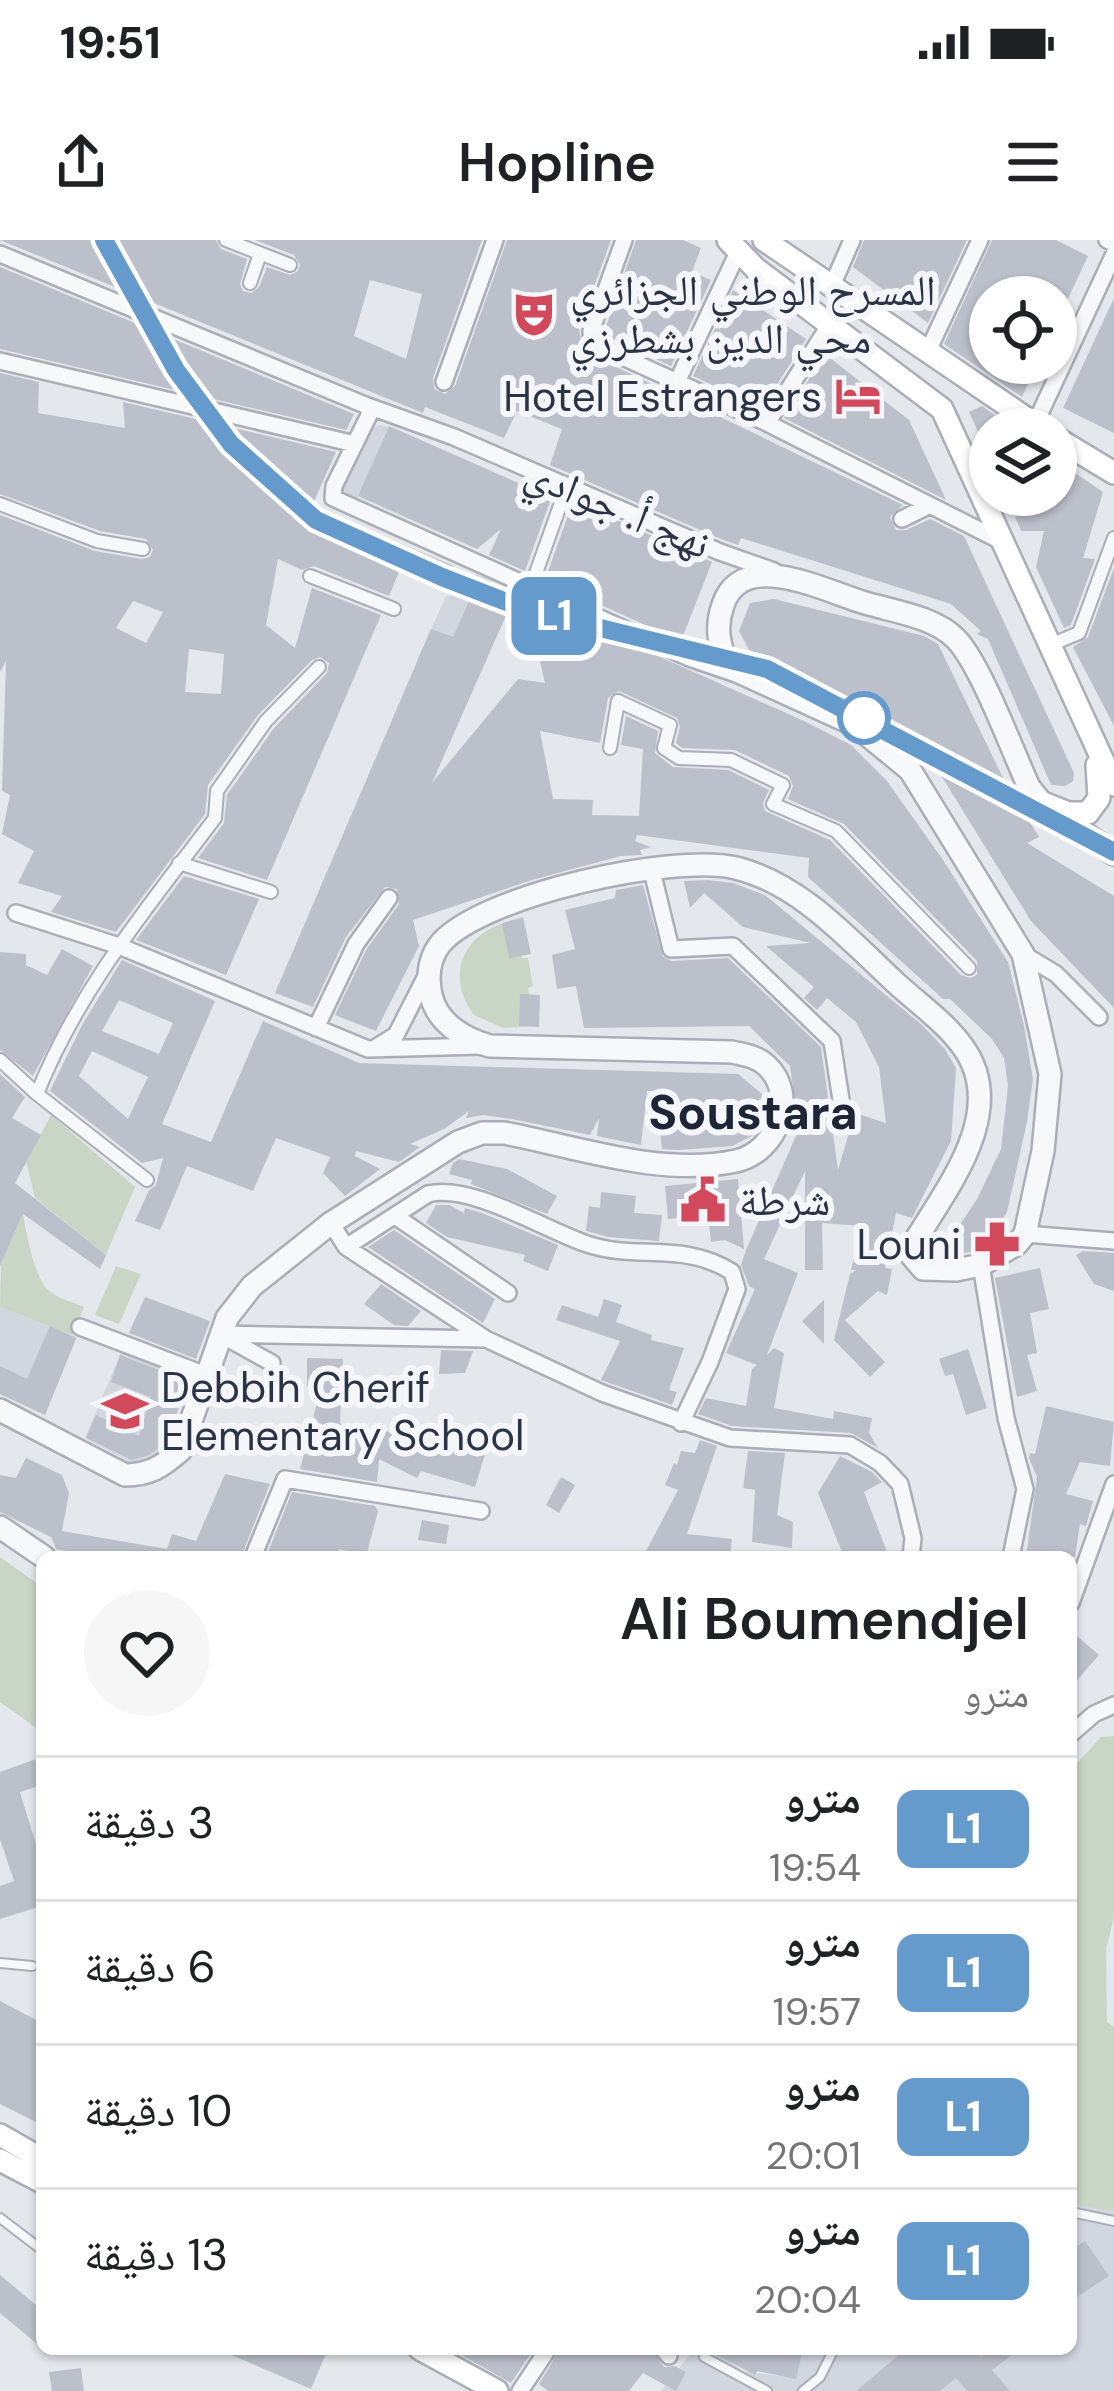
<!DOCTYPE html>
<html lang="ar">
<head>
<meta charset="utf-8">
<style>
	body { margin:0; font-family:"DM Sans","Noto Naskh Arabic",sans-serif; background:#f6f6f6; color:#202124; direction:rtl; height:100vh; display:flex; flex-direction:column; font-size:45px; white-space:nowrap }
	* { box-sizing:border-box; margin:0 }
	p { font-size:39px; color:#757577 }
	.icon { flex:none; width:66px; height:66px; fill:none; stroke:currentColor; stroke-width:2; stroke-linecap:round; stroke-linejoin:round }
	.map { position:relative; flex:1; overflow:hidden; direction:ltr }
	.panel { position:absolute; left:36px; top:1311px; width:1041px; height:804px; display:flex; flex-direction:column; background:#fff; border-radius:18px; box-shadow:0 3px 9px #0004; direction:rtl }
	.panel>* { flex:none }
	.badge { padding:0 24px; border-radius:18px; font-size:42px; line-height:78px }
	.fabs { position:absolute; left:969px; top:36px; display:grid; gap:24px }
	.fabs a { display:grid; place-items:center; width:108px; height:108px; border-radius:50%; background:#fff; box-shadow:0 3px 9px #0004; font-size:60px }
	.map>.badge { position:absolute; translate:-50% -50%; box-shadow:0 0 0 6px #fff }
	.round { display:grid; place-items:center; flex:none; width:126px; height:126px; border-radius:63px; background:#f6f6f6 }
	.summary { display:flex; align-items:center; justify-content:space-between; height:204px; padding:0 48px }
	h1 { font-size:57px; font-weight:600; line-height:90px }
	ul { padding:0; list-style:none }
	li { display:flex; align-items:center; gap:36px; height:144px; padding:0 48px; border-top:3px solid #e0e0e0 }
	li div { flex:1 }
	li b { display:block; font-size:45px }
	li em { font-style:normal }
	li .badge { min-width:132px; font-weight:700; text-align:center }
	.status { display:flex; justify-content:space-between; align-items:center; height:84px; padding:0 60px; background:#fff; direction:ltr }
	.status svg { height:33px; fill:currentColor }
	header { display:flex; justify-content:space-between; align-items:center; height:156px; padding:0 48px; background:#fff; font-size:54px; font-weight:600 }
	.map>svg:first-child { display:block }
</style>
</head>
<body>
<div class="status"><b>19:51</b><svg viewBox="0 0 49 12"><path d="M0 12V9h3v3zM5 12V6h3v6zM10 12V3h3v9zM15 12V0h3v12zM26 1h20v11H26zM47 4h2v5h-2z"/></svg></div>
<header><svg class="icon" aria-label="menu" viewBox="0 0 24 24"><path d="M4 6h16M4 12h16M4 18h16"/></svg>Hopline<svg class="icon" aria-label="share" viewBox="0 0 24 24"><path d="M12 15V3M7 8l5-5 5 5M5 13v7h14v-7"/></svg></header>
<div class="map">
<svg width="1114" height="2151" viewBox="0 0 1114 2151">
	<rect width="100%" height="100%" fill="#e4e7ec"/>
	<path fill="#d2d6de" d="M379 185 388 187 357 260 342 252 366 193Z
		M476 334 509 347V368L417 421 446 356 461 349Z
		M0 1067 77 1097 45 1175 0 1154Z
		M122 1110 190 1137 163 1212 131 1223 85 1198Z
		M1071 1573 1102 1794 1114 1804V2151H661L694 2109H714L743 2131 786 2137 795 2109H1071Z"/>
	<path fill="#c9d6c5" d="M515 680 522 718H528L533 746 528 748 533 786 503 788 474 775C443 733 465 690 515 680Z
		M51 875 135 947 106 1015 35 958 26 922Z
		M23 974C26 993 34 1036 48 1050 56 1058 72 1062 84 1067L72 1095 0 1067 1 1024Z
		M116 1026 141 1034 119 1084 95 1075Z
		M0 1317 42 1347V1492L0 1462Z
		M1114 1496V1677L1106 1709 1107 1782 1114 1787V1969L1110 1970 1071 1964V1530L1101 1497Z"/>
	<path fill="#bbc0ca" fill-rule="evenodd" d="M0 0H216L221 9 247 19 240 44 243 51 251 53 259 47 267 27 290 35 297 32 300 25 294 15 255 0H482L433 138 434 149 445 154 455 146 507 0H611L579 88 583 111 903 265 890 277 896 290H906L930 279 964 296 1074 533 1073 541 1065 546 1051 545 988 399 977 394 981 391 951 364 741 298 738 305 721 299 550 225 562 189 517 171 504 198 425 167 423 173ZM370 40 422 54 406 119 354 96Z
		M636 0H683L701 8 692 32 711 40 671 126 603 95Z
		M864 0H967L928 83 853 27Z
		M992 0H1056L1088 16 1056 84V57H990V123H1038L1022 157 944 104Z
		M0 27 354 174 346 190 0 109Z
		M733 50 806 99 762 168 693 136Z
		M1114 58V193L1063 168Z
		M825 114 909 180 946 260 784 178Z
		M0 133 39 142 38 173 125 188 123 162 336 212 312 266 454 326 447 333 427 329 425 334 402 325 389 356 314 326 302 330 278 319 266 385 295 408 312 348 381 375 267 640 198 618 224 583 227 555 274 488 327 433 329 423 320 417 312 420 258 475 208 545 205 574 116 692 51 672 62 656 18 643 34 611 2 594 10 555 2 551 6 421 0 432V275L95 311 142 319 150 317 153 310 146 299 100 291 0 254ZM133 361 163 372 146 403 116 388ZM189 409 224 414 221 454 185 452Z
		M982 166 1009 185 1007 189H990V218L969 172Z
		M389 186 541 253 542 248 553 253 525 331 489 315 501 289 477 309 358 256Z
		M1056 220 1103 252 1083 318 1095 319 1071 385 1064 388 1036 327 1044 291H1021L1006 255H1056Z
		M573 261 712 322 681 401 545 340Z
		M1114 328V486L1073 407 1088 397Z
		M480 337 516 353 432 543 518 439 545 443 525 357 804 481 851 505 887 541 943 620 1008 722 1024 786 1033 839 1027 882 1007 972 988 1004 976 1011 952 1015 930 1014 927 1011 957 989 977 959 1001 909 1008 846 1004 818 992 799 950 759H943L808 637 809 618 637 595 635 601 651 607 640 610 642 615 621 616 532 640 413 680 419 706 376 791 335 775 366 710 399 664 397 649 385 647 346 697 313 767 275 753 431 389 453 397ZM619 451 677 478 680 487 676 503 682 508 735 510 789 536 793 546 788 559 844 584 977 721V735L970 738 961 735 830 600 765 571 763 563 769 550 728 530 673 527 655 513 658 491 626 476 621 505 643 509 639 576 592 575 593 560 553 559 540 491 600 503 608 458Z
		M774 359 924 396 938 404 1005 542 1039 597 1027 603 1114 656V768L1031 681 926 511 871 470 749 410 739 391 750 363Z
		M184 636 259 659 226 735 136 700Z
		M707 640 733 643 765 655 922 785 945 809 956 828 951 901 912 978 896 973 885 1028 892 1029 887 1055 878 1051 845 1080 885 1122 870 1137 834 1100 850 1034 856 1030H851L862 986 822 983 823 1030H805V931L764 1019 798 1033 767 1115 774 1108 784 1113 774 1168 833 1179 834 1171 872 1178 869 1193 878 1208 851 1193 732 1186 698 1174 706 1158 746 1166 752 1129 757 1125 726 1113 755 1049 749 1046 741 1025 746 1010 799 889 790 826 749 786 584 788 576 746 557 749 552 715 575 709 565 670 615 658 616 650 643 645 663 717 672 721 728 718 821 807 838 930 855 873 886 883 879 827 856 782 827 758 817 770 804 758 814 747 766 706 811 703 743 687 704 653 690 668 684 641Z
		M523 677 531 714 509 718 502 683Z
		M62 709 93 726 33 836 0 810V712L26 714V725L47 735Z
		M122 720 215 761 162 884 211 902 263 781 359 823 738 834 762 854 763 880 752 896 732 906 679 910 662 909 656 851H647L641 905 597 896 599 878 590 895 512 879 483 875 466 878 469 871 444 889 410 904 420 907 399 922 356 911 355 916 380 929 345 956 323 933 330 917 276 898 253 951 187 926 160 990 135 981 149 950 156 945 163 918 142 923 50 851 82 785ZM119 760 173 783 159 814 102 791ZM92 811 148 837 128 879 79 836Z
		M520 754 540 755 539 787 519 786Z
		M0 834 25 857 12 878 41 895 15 943 106 1015 100 1029 23 974 0 1026Z
		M459 919 507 929 557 956 547 974 471 944 472 940 449 934 453 923Z
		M738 939 744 1009 725 1000 711 1002 708 975 668 979 665 946Z
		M601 952 636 956 634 973 662 975 659 1001 608 997 586 991 589 966 600 968Z
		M436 965H449L464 973 465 968 482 973 558 1005 548 1031 523 1021 525 1015 447 997 426 983Z
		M394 990 495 1059 483 1083 368 1007Z
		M1083 1011 1114 1013V1051L1094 1044 1076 1015Z
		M1040 1028 1049 1069 1030 1073 1037 1113 1027 1115 1037 1151 1017 1157 995 1038Z
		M381 1044 421 1071 408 1086 394 1085 364 1064Z
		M145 1057 210 1081 196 1119 129 1093Z
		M604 1059 622 1065 616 1082 652 1095 651 1100 684 1108 669 1150 677 1152 672 1165 601 1140 620 1101 556 1080 562 1065 598 1077Z
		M824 1060V1104L802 1081Z
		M50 1086 76 1098 45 1175 0 1154V1126L27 1139Z
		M968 1109 987 1168 966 1175 953 1134 945 1136 939 1119Z
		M441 1110 473 1111 465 1133 439 1134Z
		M120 1115 188 1141 167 1202 149 1215 132 1220 86 1198 96 1175 139 1196 151 1157 111 1142Z
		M307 1118 343 1119 340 1183 380 1202 386 1191 436 1216 446 1194 462 1204 486 1211 475 1247 421 1231 417 1238 379 1219 377 1242 300 1229 321 1147H307Z
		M1046 1166 1114 1182 1110 1226 1080 1222 1066 1254 1093 1261 1086 1286 1080 1284 1075 1317 1045 1313V1317H1026L1037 1237 1029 1218 1030 1213 1035 1214Z
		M700 1200 717 1206 687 1294 732 1299 730 1317H643L678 1250 665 1245 674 1223 677 1225 681 1211 695 1213Z
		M748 1211 785 1213 777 1275 793 1282 792 1308 752 1302 755 1250 743 1248Z
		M840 1216 872 1232 882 1242 864 1252 887 1312 844 1317 818 1253Z
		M26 1218 62 1235 69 1253 62 1291 167 1309 172 1294 196 1301 225 1234 270 1244 241 1317H99L56 1309 51 1297 0 1272V1235L16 1238Z
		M561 1237 575 1245 559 1273 546 1265Z
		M292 1252 375 1266 378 1271 366 1316 339 1309 337 1317H266Z
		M422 1280 449 1285 446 1304 418 1300Z
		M1071 1391 1099 1415 1071 1447Z
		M42 1517V1545L20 1552 42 1624V1666L0 1679V1646L14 1641 0 1599V1532Z
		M0 1761 42 1783V1885L0 1864Z
		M1085 2001 1109 2036 1071 2061V2010Z
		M0 2035 42 2070V2108L0 2073Z
		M217 2109H328L311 2149Z
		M451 2109H534L511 2143Z
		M560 2109H651L664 2127 675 2126 686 2132 676 2151 643 2133 629 2151H548L539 2144Z
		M705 2109H803L796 2139 757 2131 755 2135Z
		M906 2109H974L981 2117 991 2109H1020L992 2130 1010 2151H967L956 2138 940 2151H856Z
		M81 2128 84 2151H52L49 2132Z"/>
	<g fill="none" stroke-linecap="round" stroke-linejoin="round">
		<g stroke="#a9aeb7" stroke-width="12">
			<path id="service" d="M0 1723 32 1726
				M1071 1972 1114 1981
				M0 1978 42 2010
				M704 2117 767 2151
				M803 2151 820 2137 834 2109"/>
		</g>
		<g stroke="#a9aeb7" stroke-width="16">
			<path id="pedestrian" d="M226 0 290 25
				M250 43 260 14
				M0 264 97 301 143 309
				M310 336 394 369
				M531 347 567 246
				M1050 405 1079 393 1114 298
				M610 508 618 461 670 485 664 508 679 518 731 520 783 545 773 564 836 591 969 728
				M179 623 271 652
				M0 820 37 854 147 940
				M37 854C78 750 148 667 215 578L217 551 266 481 319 427"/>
		</g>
		<g stroke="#a9aeb7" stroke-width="20">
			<path id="minor" d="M624 0 591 91 592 103 767 183 999 300
				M1107 0 1114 3
				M0 14 365 165 454 197 720 312 774 331
				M831 48 852 0
				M927 113 980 0
				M0 121 355 204
				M444 142 495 0
				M677 142 738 12
				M365 165 371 171 334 246 333 258 689 418 736 434
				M767 183 830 84
				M1035 184 1114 14
				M902 279 930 265
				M651 627 671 709 733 706 832 801 841 860
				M16 673 119 706 368 809 481 806
				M1023 714 1056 734 1099 777
				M316 788 356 704 389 658
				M375 808 396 795 425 738
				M395 976 508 1053
				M331 983 346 1007 486 1099 602 1153 730 1198 850 1205 880 1223 900 1244 913 1298 911 1317
				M1025 994 1114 1001
				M346 1007 428 954C471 943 545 990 587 1004 637 1021 684 1001 732 1032L737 1049 710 1122 681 1183
				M981 1025 1006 1178 1025 1249 1011 1317
				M80 1087 206 1135
				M220 1094 486 1099
				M223 1096 272 1123
				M253 1317 285 1239 481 1271
				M1071 1363 1114 1244
				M1071 1494 1094 1474 1114 1465
				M663 2109 669 2116
				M520 2151 548 2109"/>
		</g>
		<g stroke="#a9aeb7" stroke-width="26">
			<path id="tertiary" d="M0 1170 125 1235C150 1235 163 1226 181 1210L227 1078 252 1046 331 983 458 902 482 893H504C578 907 660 937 736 921 777 912 799 855 766 825 756 816 744 815 732 812L490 806C464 799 437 783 431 755 427 737 429 718 441 703 483 655 674 613 736 628 801 644 849 700 897 744 919 764 946 783 963 807 1010 872 945 950 912 1006V1016L923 1029 956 1030 981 1025 1017 1004 1025 994 1043 911 1050 834 1023 714 910 530 855 485 728 427C719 405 715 387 723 365 742 308 823 350 862 362 890 371 934 376 956 399 981 425 1012 510 1029 547L1041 562
				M0 1287 44 1317"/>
		</g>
		<g stroke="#a9aeb7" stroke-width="26">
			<path id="secondary" d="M728 0 756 29 942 169 1114 545
				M764 0 1042 189
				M1056 198 1114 233
				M1041 562 1068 573H1088L1099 558 1097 525
				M1056 573 1114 614
				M0 1895 42 1919
				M0 1920 42 1942
				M420 2109 497 2151"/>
		</g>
		<use href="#service" stroke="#f7f8fa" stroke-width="8"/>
		<use href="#pedestrian" stroke="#f7f8fa" stroke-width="12"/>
		<use href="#minor" stroke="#f7f8fa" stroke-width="15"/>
		<use href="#tertiary" stroke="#f7f8fa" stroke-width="21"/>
		<use href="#secondary" stroke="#fff" stroke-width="21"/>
	</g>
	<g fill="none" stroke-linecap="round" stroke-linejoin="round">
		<g stroke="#fff" stroke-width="27">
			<path id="line" d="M104 0 176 130 231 204 316 280 442 337 527 370 767 429 1114 612"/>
		</g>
		<use href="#line" stroke="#659acd" stroke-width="18"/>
	</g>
	<defs>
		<g id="theatre-bare" transform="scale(3.6)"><path d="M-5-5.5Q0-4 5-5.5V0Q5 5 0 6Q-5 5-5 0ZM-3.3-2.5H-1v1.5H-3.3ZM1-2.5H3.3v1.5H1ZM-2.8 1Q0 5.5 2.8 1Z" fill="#d1495b" stroke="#f4f6f9" stroke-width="2.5" paint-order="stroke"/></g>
		<g id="hotel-bare" transform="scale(3.6)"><path d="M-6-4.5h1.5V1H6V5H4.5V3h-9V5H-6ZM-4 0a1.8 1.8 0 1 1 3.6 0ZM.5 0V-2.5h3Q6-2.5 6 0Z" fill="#d1495b" stroke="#f4f6f9" stroke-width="2.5" paint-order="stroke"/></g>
		<g id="civic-bare" transform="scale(3.6)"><path d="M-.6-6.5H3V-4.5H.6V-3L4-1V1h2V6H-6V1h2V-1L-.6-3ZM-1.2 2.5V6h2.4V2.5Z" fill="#d1495b" stroke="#f4f6f9" stroke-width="2.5" paint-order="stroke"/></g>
		<g id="pharmacy-bare" transform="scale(3.6)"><path d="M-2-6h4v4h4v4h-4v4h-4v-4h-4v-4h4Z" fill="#d1495b" stroke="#f4f6f9" stroke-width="2.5" paint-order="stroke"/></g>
		<g id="school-bare" transform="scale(3.6)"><path d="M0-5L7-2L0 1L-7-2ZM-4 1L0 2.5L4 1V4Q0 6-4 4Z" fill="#d1495b" stroke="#f4f6f9" stroke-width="2.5" paint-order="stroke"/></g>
	</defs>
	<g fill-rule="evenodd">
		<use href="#theatre-bare" x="534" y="74"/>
		<use href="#hotel-bare" x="858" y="156"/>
		<use href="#civic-bare" x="703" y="960"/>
		<use href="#pharmacy-bare" x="997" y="1004"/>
		<use href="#school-bare" x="125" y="1171"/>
	</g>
	<circle fill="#fff" stroke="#659acd" stroke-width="6" cx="864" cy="478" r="24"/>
	<g text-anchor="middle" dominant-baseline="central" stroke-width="12" stroke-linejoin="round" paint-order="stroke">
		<g font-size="42" fill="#2b3445" stroke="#f4f6f9" text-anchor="start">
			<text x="570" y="50">المسرح الوطني الجزائري<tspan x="570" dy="48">محي الدين بشطرزي</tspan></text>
			<text x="822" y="156" text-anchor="end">Hotel Estrangers</text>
			<text x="739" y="960">شرطة</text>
			<text x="961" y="1004" text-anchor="end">Louni</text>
			<text x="161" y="1147">Debbih Cherif<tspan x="161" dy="48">Elementary School</tspan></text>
		</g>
		<g font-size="42" fill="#2b3445" stroke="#f4f6f9">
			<text transform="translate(618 268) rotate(23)">نهج أ. جوادي</text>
		</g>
		<g font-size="48" font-weight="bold" fill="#1d2536" stroke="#f4f6f9">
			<text x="753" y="872">Soustara</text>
		</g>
	</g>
</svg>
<div class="fabs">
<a><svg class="icon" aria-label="locate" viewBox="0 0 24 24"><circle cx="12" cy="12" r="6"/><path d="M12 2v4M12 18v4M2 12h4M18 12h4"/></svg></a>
<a><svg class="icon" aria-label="layers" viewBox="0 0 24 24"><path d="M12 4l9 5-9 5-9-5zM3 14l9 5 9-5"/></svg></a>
</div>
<b class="badge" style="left:554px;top:376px;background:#659acd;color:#fff">L1</b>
<section class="panel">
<div class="summary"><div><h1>Ali Boumendjel</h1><p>مترو</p></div><a class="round"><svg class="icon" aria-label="heart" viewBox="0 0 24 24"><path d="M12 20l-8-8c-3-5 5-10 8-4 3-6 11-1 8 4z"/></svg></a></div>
<ul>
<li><span class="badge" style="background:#659acd;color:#fff">L1</span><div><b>مترو</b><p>19:54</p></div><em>3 دقيقة</em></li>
<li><span class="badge" style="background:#659acd;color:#fff">L1</span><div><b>مترو</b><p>19:57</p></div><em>6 دقيقة</em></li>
<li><span class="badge" style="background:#659acd;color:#fff">L1</span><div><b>مترو</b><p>20:01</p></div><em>10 دقيقة</em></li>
<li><span class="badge" style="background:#659acd;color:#fff">L1</span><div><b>مترو</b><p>20:04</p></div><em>13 دقيقة</em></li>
</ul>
</section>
</div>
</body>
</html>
